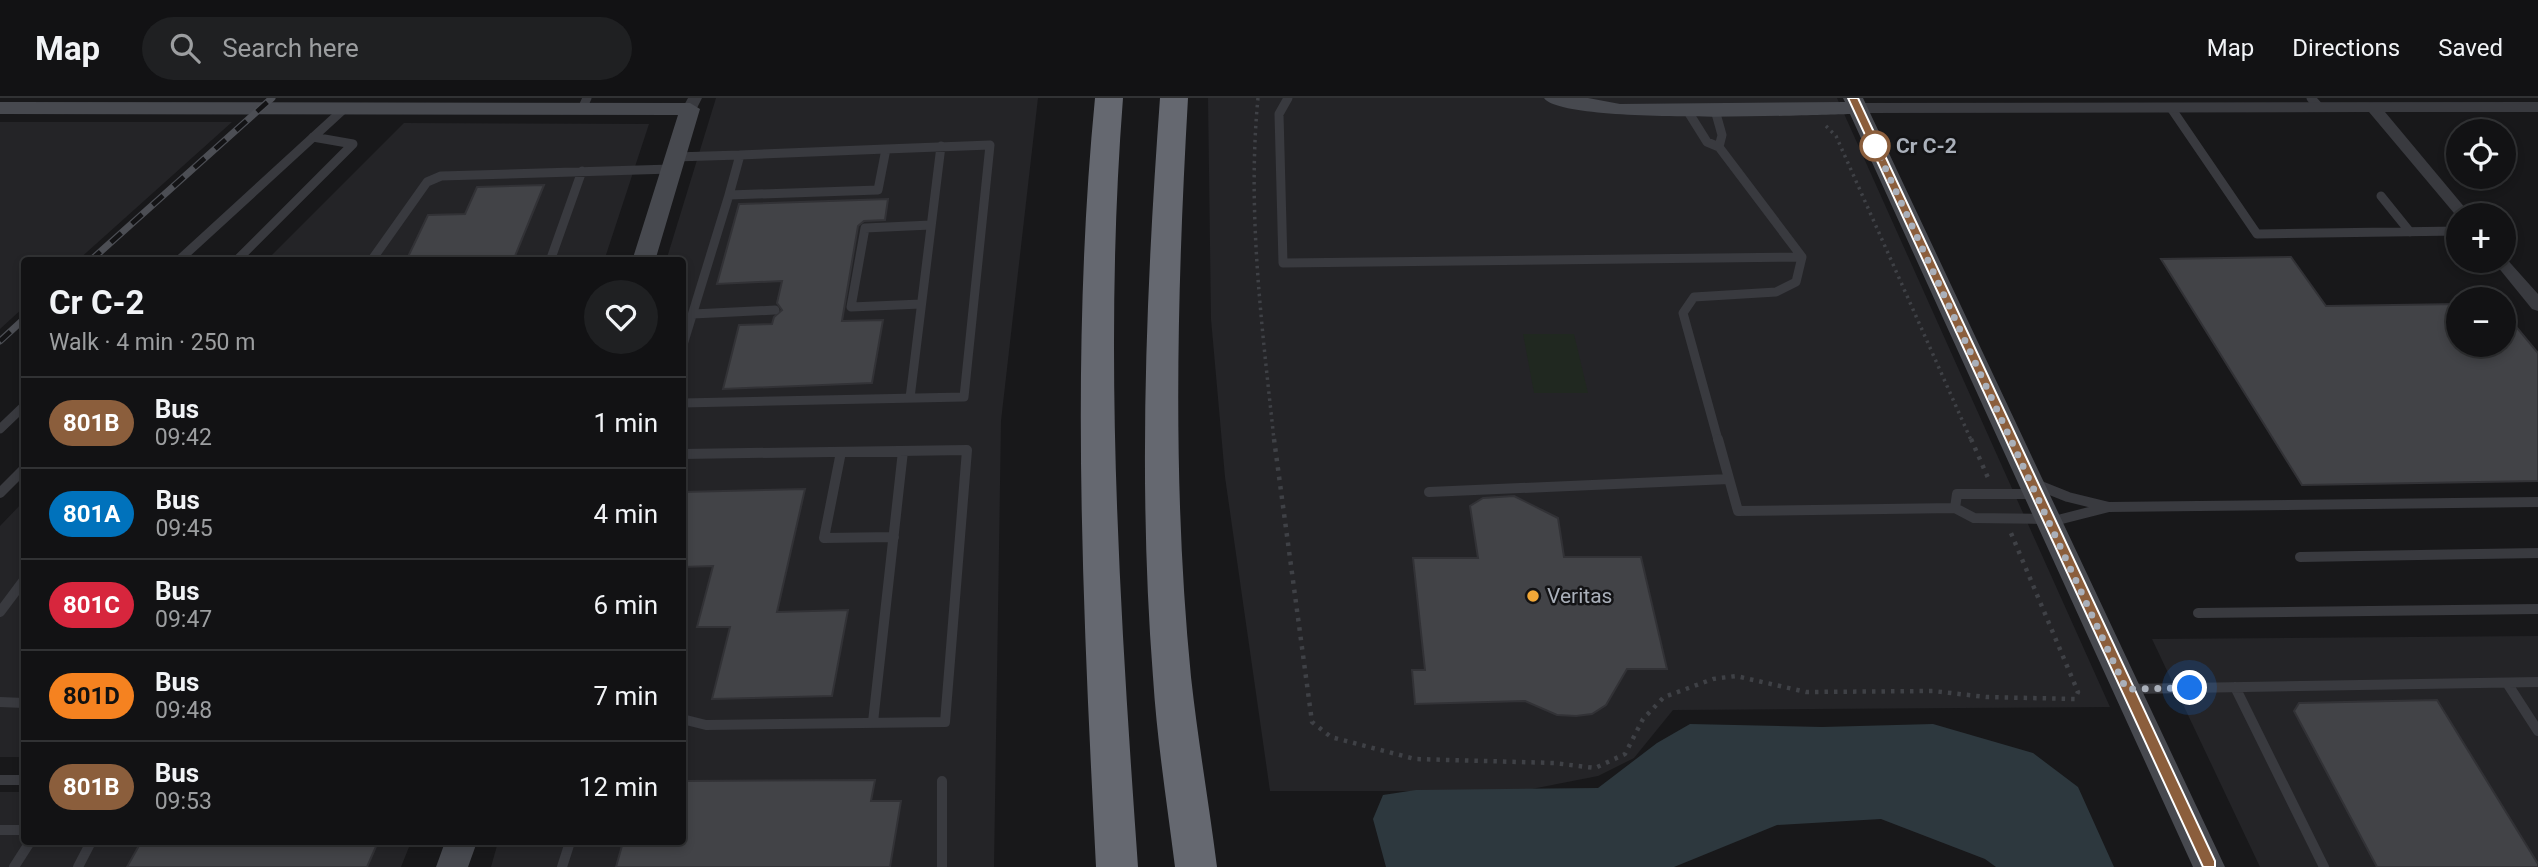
<!DOCTYPE html>
<html lang="en">
<head>
<meta charset="utf-8">
<style>
	body { margin:0; font-family:Roboto,sans-serif; background:#1f2022; color:#f1f3f6; height:100vh; display:flex; flex-direction:column; font-size:26px; white-space:nowrap }
	* { box-sizing:border-box; margin:0 }
	p { font-size:23px; color:#9c9ea0 }
	.icon { flex:none; width:38px; height:38px; fill:none; stroke:currentColor; stroke-width:2; stroke-linecap:round; stroke-linejoin:round }
	.map { position:relative; flex:1; overflow:hidden }
	.sheet { position:absolute; left:21px; top:159px; width:665px; height:588px; display:flex; flex-direction:column; background:#121214; border-radius:7px; box-shadow:0 4px 10px #0003,0 0 0 2px #313234 }
	.sheet>* { flex:none }
	.badge { padding:0 14px; border-radius:23px; font-size:24px; line-height:46px }
	.controls { position:absolute; left:2446px; top:21px; display:grid; gap:14px }
	.controls a { display:grid; place-items:center; width:70px; height:70px; border-radius:50%; background:#121214; box-shadow:0 4px 10px #0003,0 0 0 2px #313234; font-size:35px }
	.you { position:absolute; width:35px; height:35px; margin:-18px; border:5px solid #fff; border-radius:50%; background:#1a73e8; box-shadow:0 0 0 10px #1a73e833 }
	.map>.badge { position:absolute; translate:-50% -50%; box-shadow:0 0 0 4px #fff }
	.round { display:grid; place-items:center; flex:none; width:74px; height:74px; border-radius:37px; background:#1f2022 }
	.headline { display:flex; align-items:center; justify-content:space-between; height:119px; padding:0 28px }
	h1 { font-size:33px; font-weight:700; line-height:52px }
	ul { padding:0; list-style:none }
	li { display:flex; align-items:center; gap:21px; height:91px; padding:0 28px; border-top:2px solid #313234 }
	li div { flex:1 }
	li b { display:block; font-size:26px }
	li em { font-style:normal }
	li .badge { min-width:77px; font-weight:700; text-align:center }
	header { display:flex; align-items:center; gap:42px; box-sizing:border-box; height:98px; padding:0 35px; background:#121214; border-bottom:2px solid #313234 }
	header strong { font-size:33px }
	nav { display:flex; gap:38px; margin-inline-start:auto; font-size:24px }
	.search { width:490px; height:63px; background:#1f2022; display:flex; align-items:center; gap:18px; box-sizing:border-box; padding:0 24px; border-radius:38px; color:#9c9ea0; font-size:26px }
	.map>svg:first-child { display:block }
</style>
</head>
<body>
<header>
<strong>Map</strong>
<div class="search"><svg class="icon" aria-label="search" viewBox="0 0 24 24"><circle cx="10" cy="10" r="6"/><path d="M15 15l6 6"/></svg>Search here</div>
<nav><a>Map</a><a>Directions</a><a>Saved</a></nav>
</header>
<div class="map">
<svg width="2538" height="769" viewBox="0 0 2538 769">
	<rect width="100%" height="100%" fill="#18181a"/>
	<path fill="#242427" d="M716 0H1038L1001 323 994 769H491L498 744H682V163H666Z
		M1208 0H1837L2110 609 1673 612 1634 660 1598 678 1521 693H1270L1225 379 1211 221Z
		M0 24H232L77 163H24V209L0 231Z
		M404 25 649 26 604 163H266Z
		M24 403V659H0V428Z
		M2538 538V769H2260L2152 541Z
		M0 694H24V744H411L401 769H0Z"/>
	<path fill="#202820" d="M1523 236H1574L1588 295H1534Z"/>
	<path fill="#2d383e" d="M1690 626 1822 629 1933 626 2033 655 2078 689 2114 769H1996L1985 761 1881 721 1777 727 1674 769H1386L1373 721 1383 697 1416 692 1598 690 1657 645Z"/>
	<path fill="#424347" stroke="#323236" stroke-width="2" d="M544 87 513 163H406L428 117 465 116 477 89Z
		M888 101 885 122 864 123 858 128 842 223 883 222 872 285 723 291 739 227 772 226 774 219 782 212 777 205 782 183 717 186 739 106Z
		M2291 159 2326 208 2459 206V247H2504V214L2538 255V383L2302 387 2161 161Z
		M805 391 777 514 848 512 832 598 712 601 730 529H697L713 468 682 469V394Z
		M1514 398 1558 420 1564 459H1641L1667 571H1627L1606 607 1592 616 1576 618 1557 617 1525 603 1415 606 1412 572H1425L1413 460H1478L1470 408 1483 400Z
		M2437 602 2538 766V769H2377L2294 613 2299 605Z
		M875 682 871 703H901L890 769H616L623 744H682V683Z
		M141 744H378L367 769H127Z"/>
	<g fill="none" stroke-linecap="round" stroke-linejoin="round">
		<path stroke="#3f4146" stroke-width="3.5" stroke-dasharray="2.5 4.5" stroke-linecap="butt" d="M1258 0C1247 113 1262 229 1274 342
			M1826 28 1836 38 1971 342"/>
		<path stroke="#3f4146" stroke-width="4.5" stroke-dasharray="3.5 6" stroke-linecap="butt" d="M1274 341 1312 624 1331 639 1415 661 1554 665 1595 670 1625 656 1643 621 1664 599 1713 581 1736 578 1806 594 1933 593 1986 599 2075 601 2078 594 2011 435
			M1971 341 1989 382"/>
		<path stroke="#393a3f" stroke-width="9" d="M1288 0 1279 16 1283 165 1802 159 1719 49 1707 44 1687 12
			M2311 0 2319 9
			M2171 10 2257 136 2459 133
			M582 11 587 0
			M1715 12 1722 37 1719 49
			M886 51 878 92 729 97 740 57Z
			M675 59 740 57
			M2381 98 2410 134
			M178 163 345 10
			M236 163 353 46 313 39
			M371 163 427 84 441 78 671 71
			M550 163 582 73
			M921 206 851 209 865 130 931 127
			M693 216 775 212
			M682 250 729 97
			M910 300 941 48
			M682 305 964 299 990 47 886 51
			M0 331 24 308
			M1718 342 1683 215 1694 199 1776 194 1796 184 1802 159"/>
		<path stroke="#393a3f" stroke-width="10" d="M1718 341 1738 413 1955 410 1974 420 2045 421
			M841 354 824 440 894 439
			M682 356 967 352 945 624 706 627 682 621
			M2038 387 2068 399 2109 409 2050 424
			M1429 394 1729 381
			M0 395 24 371
			M2109 409 2538 404
			M1955 410 1957 396H2034
			M2300 459 2538 455
			M0 514 24 482
			M2198 515 2538 511
			M2507 585 2538 633
			M2235 589 2324 769
			M2129 591 2538 584
			M0 604 24 605
			M873 624 903 353
			M0 682H24
			M942 683V769
			M0 732H24
			M14 769 30 744
			M78 769 91 744
			M562 769 570 744"/>
		<path fill="#393a3f" fill-rule="evenodd" d="M688 0H702L695 14 690 16 682 11Z
			M2538 4V14H2385L2471 117H2459V121L2369 14 1858 15 1850 10 1858 5Z
			M2504 158 2538 196V213L2532 211 2493 163H2504Z"/>
		<path fill="#47494f" fill-rule="evenodd" d="M1544 0H1588L1620 6 1845 4 1843 0H1863L2225 769H2193L1850 16C1807 17 1563 27 1544 0Z
			M0 4 690 5 700 11 655 163H632L678 17 0 16Z
			M445 744H477L468 769H436Z"/>
		<path fill="#656870" fill-rule="evenodd" d="M1095 0H1123C1103 256 1120 514 1138 769H1096C1083 514 1070 255 1095 0Z
			M1160 0H1188C1177 193 1172 387 1191 579 1198 643 1209 706 1217 769H1175C1167 706 1157 642 1153 579 1138 386 1146 192 1160 0Z"/>
		<g stroke="#4c4e54" stroke-width="7">
			<path id="rail" d="M90 163 272 0
				M0 243 24 221"/>
		</g>
		<use href="#rail" stroke="#131315" stroke-width="4.5" stroke-dasharray="14" stroke-linecap="butt"/>
	</g>
	<path fill="#8b5e3c" stroke="#fff" stroke-width="2" d="M1848 0H1858L2215 763V769H2203Z"/>
	<g fill="none" stroke-linecap="round" stroke-linejoin="round">
		<path stroke="#aab0ba" stroke-width="7" stroke-dasharray="0 12.6" d="M1875 48 2126 591 2190 590"/>
	</g>
	<circle fill="#fff" stroke="#8b5e3c" stroke-width="3.5" cx="1875" cy="48" r="14"/>
	<circle fill="#f2a837" stroke="#131315" stroke-width="2.5" cx="1533" cy="498" r="7"/>
	<g text-anchor="middle" dominant-baseline="central" stroke-width="5" stroke-linejoin="round" paint-order="stroke">
		<g font-size="21" font-weight="bold" fill="#aab0ba" stroke="#131315" text-anchor="start">
			<text x="1896" y="48">Cr C-2</text>
		</g>
		<g font-size="21" fill="#aab0ba" stroke="#131315" text-anchor="start">
			<text x="1547" y="498">Veritas</text>
		</g>
	</g>
</svg>
<div class="controls">
<a><svg class="icon" aria-label="locate" viewBox="0 0 24 24"><circle cx="12" cy="12" r="6"/><path d="M12 2v4M12 18v4M2 12h4M18 12h4"/></svg></a>
<a>+</a>
<a>−</a>
</div>
<div class="you" style="left:2190px;top:590px"></div>
<section class="sheet">
<div class="headline"><div><h1>Cr C-2</h1><p>Walk · 4 min · 250 m</p></div><a class="round"><svg class="icon" aria-label="heart" viewBox="0 0 24 24"><path d="M12 20l-8-8c-3-5 5-10 8-4 3-6 11-1 8 4z"/></svg></a></div>
<ul>
<li><span class="badge" style="background:#8b5e3c;color:#fff">801B</span><div><b>Bus</b><p>09:42</p></div><em>1 min</em></li>
<li><span class="badge" style="background:#0072bc;color:#fff">801A</span><div><b>Bus</b><p>09:45</p></div><em>4 min</em></li>
<li><span class="badge" style="background:#d7263d;color:#fff">801C</span><div><b>Bus</b><p>09:47</p></div><em>6 min</em></li>
<li><span class="badge" style="background:#f58220;color:#111">801D</span><div><b>Bus</b><p>09:48</p></div><em>7 min</em></li>
<li><span class="badge" style="background:#8b5e3c;color:#fff">801B</span><div><b>Bus</b><p>09:53</p></div><em>12 min</em></li>
</ul>
</section>
</div>
</body>
</html>
